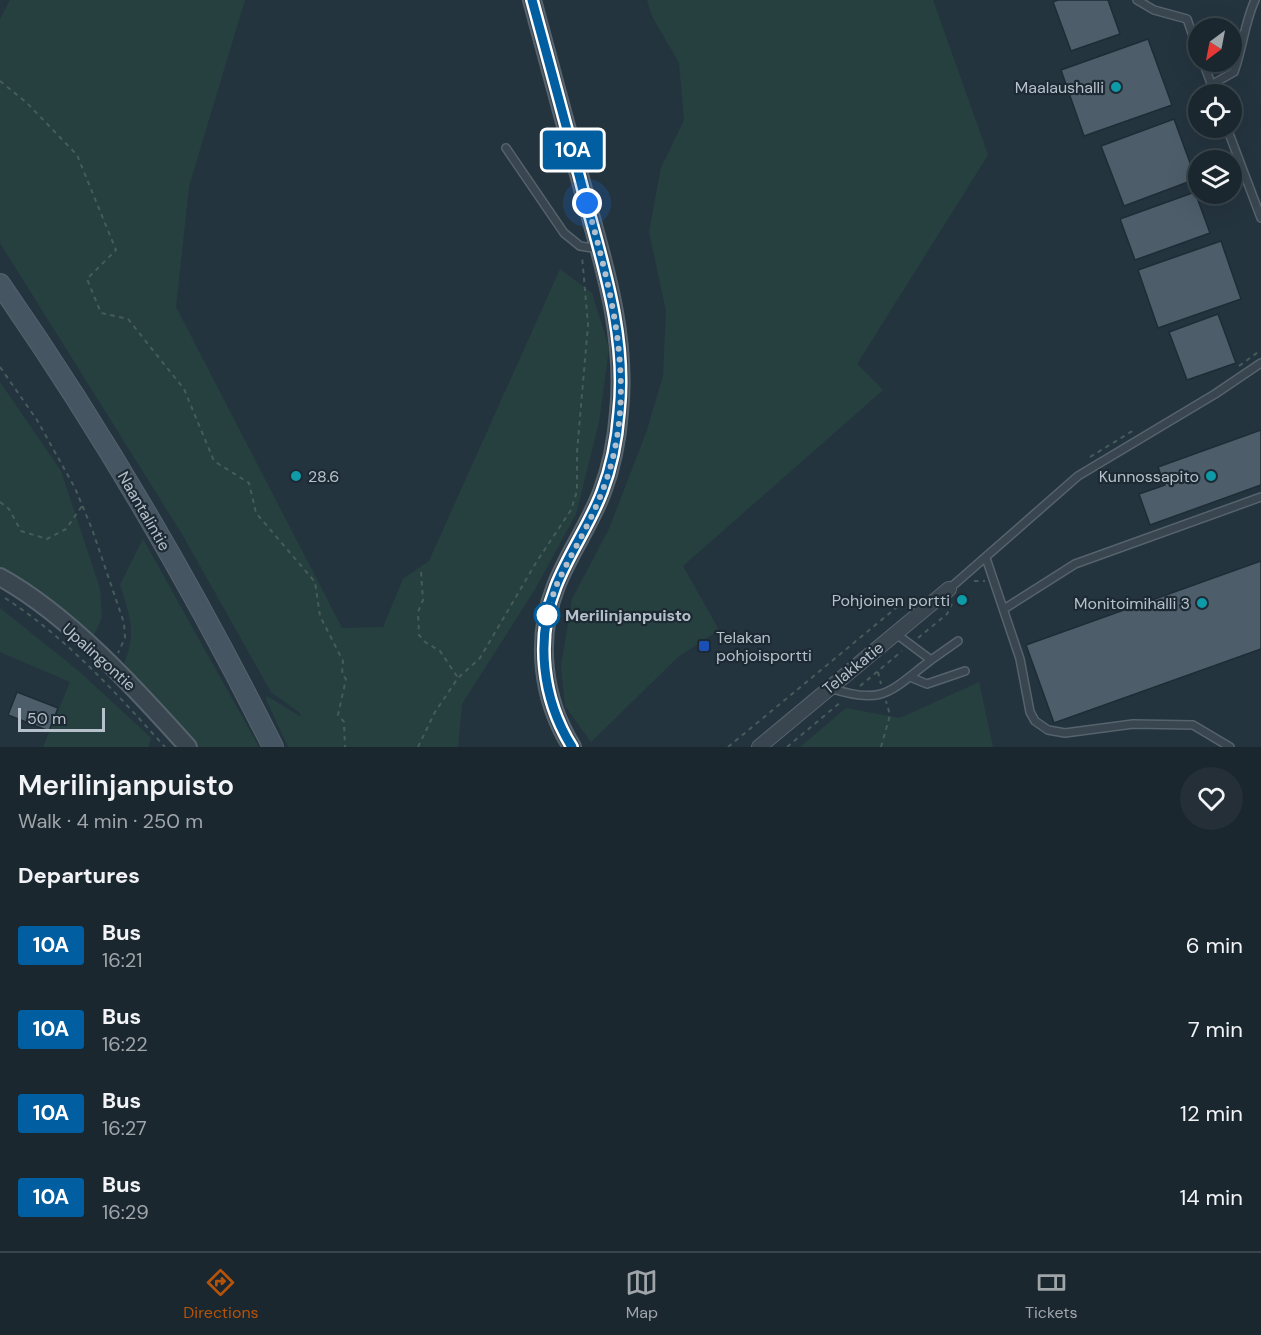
<!DOCTYPE html>
<html lang="en">
<head>
<meta charset="utf-8">
<style>
	body { margin:0; font-family:"DM Sans",sans-serif; background:#242f37; color:#f1f3f6; height:100vh; display:flex; flex-direction:column; font-size:22px; white-space:nowrap }
	* { box-sizing:border-box; margin:0 }
	p { font-size:20px; color:#a0a5aa }
	.icon { flex:none; width:33px; height:33px; fill:none; stroke:currentColor; stroke-width:2; stroke-linecap:round; stroke-linejoin:round }
	.map { position:relative; height:747px; overflow:hidden }
	.panel { display:flex; flex-direction:column; background:#1b272f; flex:1 }
	.panel>* { flex:none }
	.badge { padding:0 12px; border-radius:4px; font-size:21px; line-height:39px }
	.needle { width:39px; rotate:212deg }
	.tools { position:absolute; left:1188px; top:18px; display:grid; gap:12px }
	.tools a { display:grid; place-items:center; width:54px; height:54px; border-radius:50%; background:#1b272f; box-shadow:0 6px 24px #0002,0 0 0 2px #39444b; font-size:30px }
	.scale { position:absolute; left:18px; bottom:15px; width:87px; box-sizing:border-box; padding-left:6px; border:3px solid #b5c0ca; border-top:0; font-size:16px; line-height:21px; white-space:nowrap; color:#b5c0ca; -webkit-text-stroke:4px #1d2a34; paint-order:stroke }
	.you { position:absolute; width:30px; height:30px; margin:-15px; border:4px solid #fff; border-radius:50%; background:#1a73e8; box-shadow:0 0 0 9px #1a73e833 }
	.map>.badge { position:absolute; translate:-50% -50%; box-shadow:0 0 0 3px #fff }
	h2 { padding:0 18px; font-size:22px; line-height:54px }
	.round { display:grid; place-items:center; flex:none; width:63px; height:63px; border-radius:32px; background:#242f37 }
	.overview { display:flex; align-items:center; justify-content:space-between; height:102px; padding:0 18px }
	h1 { font-size:28px; font-weight:600; line-height:45px }
	ul { padding:0; list-style:none }
	li { display:flex; align-items:center; gap:18px; height:84px; padding:0 18px }
	li div { flex:1 }
	li b { display:block; font-size:22px }
	li em { font-style:normal }
	li .badge { min-width:66px; font-weight:700; text-align:center }
	.dock { display:flex; justify-content:space-around; align-items:center; height:84px; border-top:2px solid #39444b; background:#1b272f; font-size:16px; color:#a0a5aa }
	.dock a { display:grid; justify-items:center; gap:3px }
	.dock .current { color:#b45309 }
	.map>svg:first-child { display:block }
</style>
</head>
<body>
<div class="map">
<svg width="1261" height="747" viewBox="0 0 1261 747">
	<rect width="100%" height="100%" fill="#24343f"/>
	<path fill="#26403f" d="M10 0H245L189 186 176 307 342 628 383 627 403 579 429 561 560 269 592 293 609 348 599 422 576 514 534 591 462 704 458 747H288L266 699 267 696 301 717 299 712 271 692 182 534 0 243V19Z
		M647 0H933L988 155 857 364 883 390 683 566 719 630 678 657 591 742 565 706 561 666 572 599 609 529 647 430 663 376 666 311 649 232 661 168 684 120 679 63 653 18Z
		M0 382 61 471 100 589 102 617 94 635 57 604 0 566Z
		M143 539 259 747H198L124 664C137 632 130 617 120 585Z
		M0 608 81 673 151 738 148 747H43L70 682 0 652Z
		M979 682 993 747H800L846 708 900 718Z"/>
	<path fill="#4d5e6a" stroke="#1f2c36" stroke-width="1.5" d="M1058 0H1108L1120 34 1071 51 1053 2Z
		M1148 39 1172 105 1084 136 1061 70Z
		M1174 119 1196 179 1124 206 1101 146Z
		M1195 192 1210 233 1135 260 1120 219Z
		M1221 241 1241 299 1158 328 1138 270Z
		M1218 314 1236 363 1187 380 1169 332Z
		M1261 430V485L1150 525 1139 494 1165 485 1158 467Z
		M1261 561V649L1054 723 1026 645Z
		M17 692 58 708 49 731 8 715Z"/>
	<g fill="none" stroke-linecap="round" stroke-linejoin="round">
		<g stroke="#56636d" stroke-width="10">
			<path id="service" d="M1137 0 1154 10 1187 19 1198 50
				M1203 62 1215 94
				M1211 85 1234 72C1243 48 1244 24 1255 0
				M1227 128 1261 218
				M506 148 564 233 580 246 599 249
				M986 558 1020 659 1030 712 1035 721 1048 730 1065 733 1133 724 1193 725 1230 747
				M949 589 1078 476 1215 394 1261 363
				M1004 609 1075 564 1261 497
				M931 660 958 641
				M910 677 927 684 965 671
				M830 688C884 706 890 691 931 660L895 633"/>
		</g>
		<g stroke="#56636d" stroke-width="16">
			<path id="minor" d="M759 747 949 589"/>
		</g>
		<g stroke="#56636d" stroke-width="20">
			<path id="tertiary" d="M532 0C549 64 567 129 584 193 604 265 627 337 619 412 617 439 612 466 602 492 590 524 569 553 556 586 535 639 542 699 572 747
				M0 577C69 615 136 689 188 747"/>
		</g>
		<g stroke="#56636d" stroke-width="22">
			<path id="secondary" d="M0 284C102 431 193 587 273 747"/>
		</g>
		<path stroke="#455c5b" stroke-width="2" stroke-dasharray="4.5 4.5" stroke-linecap="butt" d="M0 81 27 103 77 155 116 250 87 279 101 313 128 319 184 389 214 461 249 483 256 513 315 582 320 616 343 661 342 674 346 679 338 715 344 722 345 747
			M1239 366 1261 350
			M0 367 37 420 75 488 92 529 124 623 125 638 118 653
			M1090 457 1134 430
			M0 502 9 509 21 531 47 539 66 529 82 506
			M421 572 423 600 418 612 419 635 425 642 440 651 458 678
			M974 581H985
			M5 598C67 638 116 693 165 747
			M918 638 947 614 952 604
			M878 672 881 684
			M860 686 902 651
			M418 747 435 712 458 678 480 658 537 561 571 510 577 491V452L588 325 582 256
			M728 747 908 598
			M787 747 842 701
			M881 747 890 715 886 701"/>
		<use href="#service" stroke="#39454f" stroke-width="7"/>
		<use href="#minor" stroke="#39454f" stroke-width="14"/>
		<use href="#tertiary" stroke="#39454f" stroke-width="16"/>
		<use href="#secondary" stroke="#465562" stroke-width="20"/>
	</g>
	<g fill="none" stroke-linecap="round" stroke-linejoin="round">
		<g stroke="#fff" stroke-width="14">
			<path id="line" d="M532 0C550 66 568 132 585 198 604 268 627 338 619 412 617 439 612 466 602 492 590 524 569 553 556 586 535 639 542 699 572 747"/>
		</g>
		<use href="#line" stroke="#005ea1" stroke-width="9"/>
		<path stroke="#b5c0ca" stroke-width="6" stroke-dasharray="0 10.8" d="M547 615C550 608 553 592 558 582 572 552 590 524 602 492 640 395 613 299 587 203"/>
	</g>
	<g fill="#0f9aa8" stroke="#1d2a34" stroke-width="2">
		<circle cx="1116" cy="87" r="6"/>
		<circle cx="296" cy="476" r="6"/>
		<circle cx="1211" cy="476" r="6"/>
		<circle cx="962" cy="600" r="6"/>
		<circle cx="1202" cy="603" r="6"/>
	</g>
	<circle fill="#fff" stroke="#005ea1" stroke-width="3" cx="547" cy="615" r="12"/>
	<rect fill="#1a4fb4" stroke="#1d2a34" stroke-width="2" x="698" y="640" width="12" height="12" rx="3"/>
	<g text-anchor="middle" dominant-baseline="central" stroke-width="4.5" stroke-linejoin="round" paint-order="stroke">
		<g font-size="16" fill="#b5c0ca" stroke="#1d2a34" text-anchor="end">
			<text x="1104" y="87">Maalaushalli</text>
			<text x="308" y="476" text-anchor="start">28.6</text>
			<text x="1199" y="476">Kunnossapito</text>
			<text x="950" y="600">Pohjoinen portti</text>
			<text x="1190" y="603">Monitoimihalli 3</text>
			<text x="716" y="637" text-anchor="start">Telakan<tspan x="716" dy="18">pohjoisportti</tspan></text>
		</g>
		<g font-size="16" fill="#b5c0ca" stroke="#1d2a34">
			<text transform="translate(144 511) rotate(60)">Naantalintie</text>
			<text transform="translate(99 657) rotate(42)">Upalingontie</text>
			<text transform="translate(853 668) rotate(-39)">Telakkatie</text>
		</g>
		<g font-size="16" font-weight="bold" fill="#b5c0ca" stroke="#1d2a34" text-anchor="start">
			<text x="565" y="615">Merilinjanpuisto</text>
		</g>
	</g>
</svg>
<div class="tools">
<a><svg class="needle" viewBox="-14 -14 28 28"><path d="M0-13l5 13h-10z" fill="#e53935"/><path d="M0 13l5-13h-10z" fill="#a0a5aa"/></svg></a>
<a><svg class="icon" aria-label="locate" viewBox="0 0 24 24"><circle cx="12" cy="12" r="6"/><path d="M12 2v4M12 18v4M2 12h4M18 12h4"/></svg></a>
<a><svg class="icon" aria-label="layers" viewBox="0 0 24 24"><path d="M12 4l9 5-9 5-9-5zM3 14l9 5 9-5"/></svg></a>
</div>
<div class="scale">50 m</div>
<div class="you" style="left:587px;top:203px"></div>
<b class="badge" style="left:573px;top:150px;background:#005ea1;color:#fff">10A</b>
</div>
<section class="panel">
<div class="overview"><div><h1>Merilinjanpuisto</h1><p>Walk · 4 min · 250 m</p></div><a class="round"><svg class="icon" aria-label="heart" viewBox="0 0 24 24"><path d="M12 20l-8-8c-3-5 5-10 8-4 3-6 11-1 8 4z"/></svg></a></div>
<h2>Departures</h2>
<ul>
<li><span class="badge" style="background:#005ea1;color:#fff">10A</span><div><b>Bus</b><p>16:21</p></div><em>6 min</em></li>
<li><span class="badge" style="background:#005ea1;color:#fff">10A</span><div><b>Bus</b><p>16:22</p></div><em>7 min</em></li>
<li><span class="badge" style="background:#005ea1;color:#fff">10A</span><div><b>Bus</b><p>16:27</p></div><em>12 min</em></li>
<li><span class="badge" style="background:#005ea1;color:#fff">10A</span><div><b>Bus</b><p>16:29</p></div><em>14 min</em></li>
</ul>
</section>
<nav class="dock">
<a class="current"><svg class="icon" aria-label="directions" viewBox="0 0 24 24"><path d="M12 3l9 9-9 9-9-9zM9 14v-3h6M13 9l2 2-2 2"/></svg>Directions</a>
<a><svg class="icon" aria-label="map" viewBox="0 0 24 24"><path d="M3 6l6-2 6 2 6-2v14l-6 2-6-2-6 2zM9 4v14M15 6v14"/></svg>Map</a>
<a><svg class="icon" aria-label="tickets" viewBox="0 0 24 24"><path d="M3 7h18v10H3zM15 7v10"/></svg>Tickets</a>
</nav>
</body>
</html>
